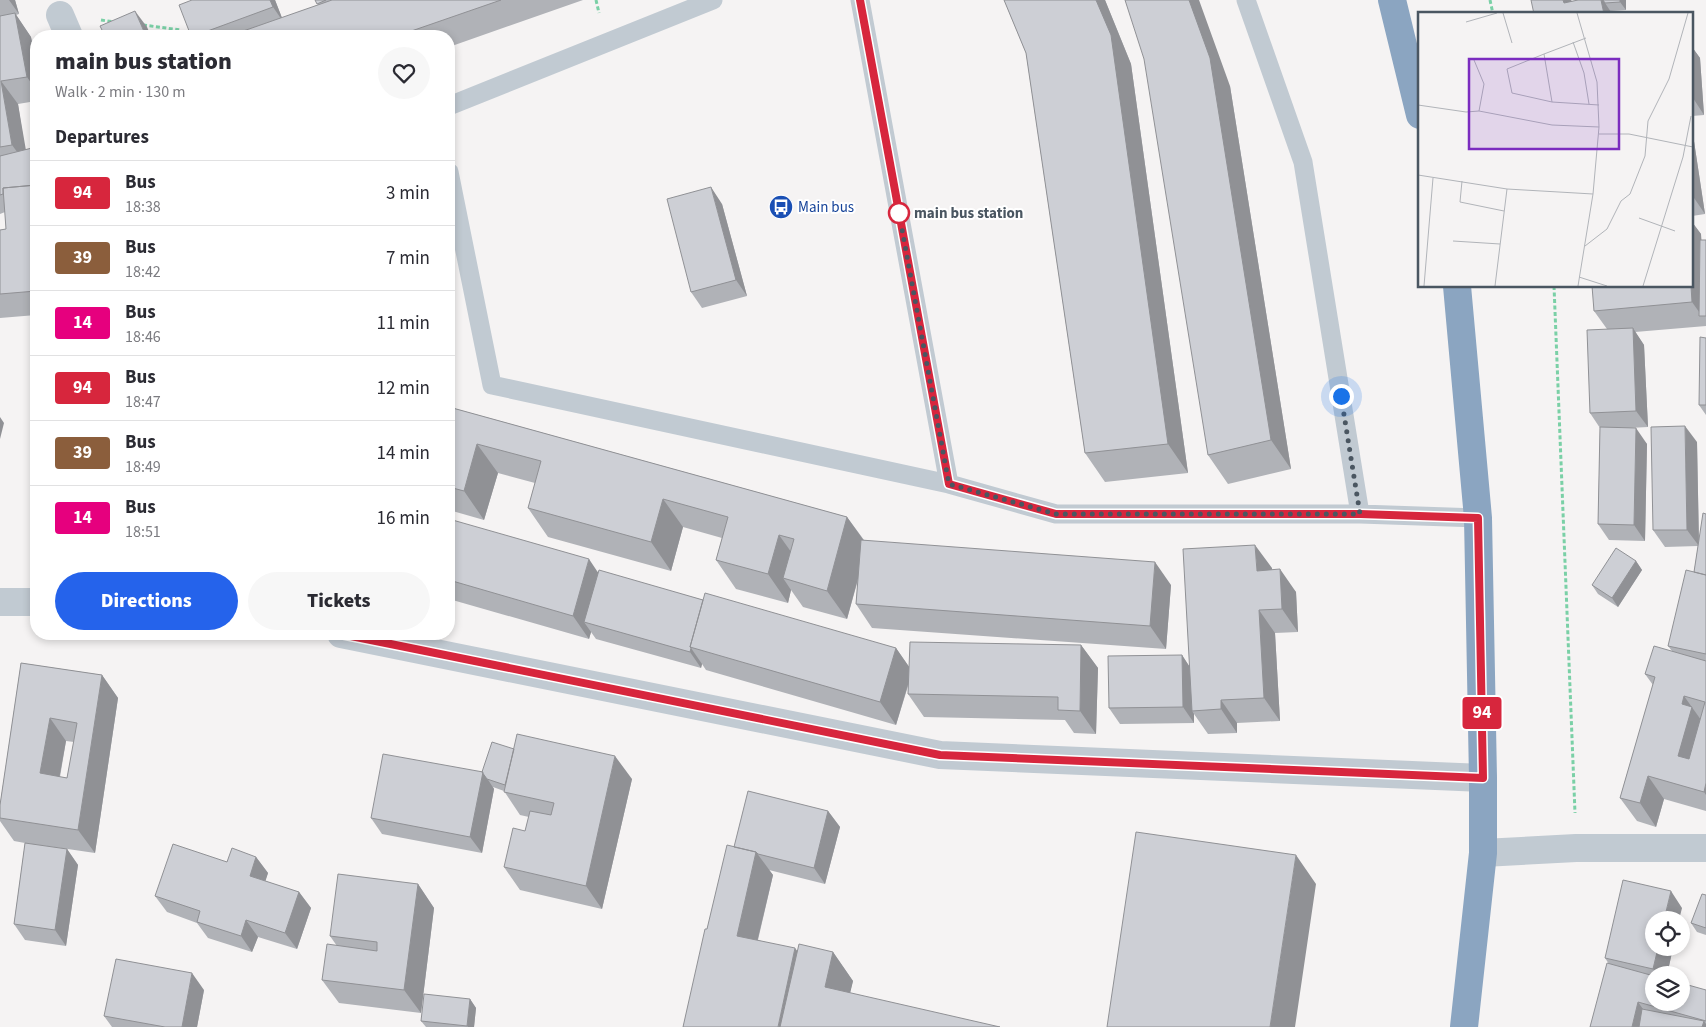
<!DOCTYPE html>
<html lang="en">
<head>
<meta charset="utf-8">
<style>
	body { margin:0; font-family:"Source Sans 3",sans-serif; background:#f7f7f7; color:#2b2b33; height:100vh; display:flex; flex-direction:column; font-size:19px; white-space:nowrap }
	* { box-sizing:border-box; margin:0 }
	p { font-size:16px; color:#7c7c81 }
	.icon { flex:none; width:28px; height:28px; fill:none; stroke:currentColor; stroke-width:2; stroke-linecap:round; stroke-linejoin:round }
	.map { position:relative; flex:1; overflow:hidden }
	.drawer { position:absolute; left:30px; top:30px; width:425px; height:610px; display:flex; flex-direction:column; background:#fff; border-radius:20px; box-shadow:0 2px 8px #0003 }
	.drawer>* { flex:none }
	.badge { padding:0 10px; border-radius:4px; font-size:18px; line-height:32px }
	.tools { position:absolute; left:1645px; top:911px; display:grid; gap:10px }
	.tools a { display:grid; place-items:center; width:45px; height:45px; border-radius:50%; background:#fff; box-shadow:0 2px 8px #0003; font-size:25px }
	.you { position:absolute; width:25px; height:25px; margin:-12px; border:4px solid #fff; border-radius:50%; background:#1a73e8; box-shadow:0 0 0 8px #1a73e833 }
	.map>.badge { position:absolute; translate:-50% -50%; box-shadow:0 0 0 2px #fff }
	h2 { padding:0 25px; font-size:19px; line-height:45px }
	.round { display:grid; place-items:center; flex:none; width:52px; height:52px; border-radius:26px; background:#f7f7f7 }
	.overview { display:flex; align-items:center; justify-content:space-between; height:85px; padding:0 25px }
	h1 { font-size:24px; font-weight:800; line-height:38px }
	.cta { display:flex; gap:10px; margin-top:auto; padding:10px 25px }
	.cta a { flex:1; height:58px; border-radius:30px; background:#2563eb; color:#fff; font-size:20px; font-weight:800; line-height:58px; text-align:center }
	.cta a+a { background:#f7f7f7; color:#2b2b33 }
	ul { padding:0; list-style:none }
	li { display:flex; align-items:center; gap:15px; height:65px; padding:0 25px; border-top:1px solid #e1e1e2 }
	li div { flex:1 }
	li b { display:block; font-size:19px }
	li em { font-style:normal }
	li .badge { min-width:55px; font-weight:700; text-align:center }
	.map>svg:first-child { display:block }
</style>
</head>
<body>
<div class="map">
<svg width="1706" height="1027" viewBox="0 0 1706 1027">
	<rect width="100%" height="100%" fill="#f5f3f3"/>
	<g fill="none" stroke-linecap="round" stroke-linejoin="round">
		<path stroke="#7ad0a6" stroke-width="3" stroke-dasharray="4 2.5" stroke-linecap="butt" d="M596 0 599 13
			M1490 0 1493 14
			M101 20 114 22
			M143 25 181 30 183 36
			M1554 286 1575 813"/>
		<path stroke="#c1cad2" stroke-width="19" d="M860 0 949 484 1056 514H1360L1478 518
			M1246 0 1303 162 1360 514
			M449 106 713 0
			M449 172 492 385 949 484"/>
		<path stroke="#c1cad2" stroke-width="28" d="M60 15 69 36
			M0 602H36
			M341 634 940 755 1483 778
			M1483 853 1576 848H1706"/>
		<path stroke="#8ba5c1" stroke-width="28" d="M1392 0 1420 115
			M1457 286 1478 518 1483 778V853L1464 1027"/>
	</g>
	<path fill="#b0b2b7" fill-rule="evenodd" d="M0 0H15L19 14 16 15 31 37 36 63V101L18 104 25 150 36 147V315L0 318V230L6 229 5 212 0 214Z
		M192 0H275L282 18 318 5 315 0H583L449 47V36H191Z
		M1004 0H1105L1131 64 1188 473 1105 482 1085 453 1026 53Z
		M1531 0H1571L1572 1 1578 0H1626V10L1611 11 1612 14Z
		M1692 47 1700 58 1704 115 1692 116Z
		M1230 86 1291 469 1228 484 1208 455Z
		M1692 128 1705 214 1692 216Z
		M722 204 747 296 702 308 691 292Z
		M1692 222 1701 234V240H1706V326L1635 332 1644 345 1648 427 1629 428 1647 444 1645 541 1609 540 1598 524 1600 428 1590 413 1607 329 1594 311 1692 286Z
		M1706 338V415L1699 405Z
		M449 407 847 517 864 540 1171 585 1166 649 872 628 856 604 858 580 847 619 803 607 791 590 788 603 736 589 716 560 722 538 683 527 671 571 548 537 528 508 535 483 498 473 484 520 449 510Z
		M1697 442 1699 542 1706 514V811L1664 799 1656 827 1637 821 1620 798 1653 685 1645 674 1672 651 1668 646 1694 572 1698 546 1665 547 1653 530Z
		M449 519 598 572 703 600 896 648 909 667 1081 645 1098 668 1096 734 1074 733 1065 720 924 717 908 694 909 683 896 725 706 670 702 664 701 668 596 639 591 632 589 639 449 599Z
		M1636 561 1642 570 1618 607 1598 594 1592 585Z
		M1272 568V570L1296 592 1298 632 1275 633 1280 721 1237 723V733L1208 734 1194 714V723L1120 724 1109 708 1182 655 1189 666Z
		M21 663 102 675 118 698 95 853 27 843 67 849 78 865 66 946 25 940 14 924 25 843 14 841 0 821V805ZM66 741 74 742 67 778 60 777Z
		M514 749 632 779 602 909 520 890 504 867 525 831 529 817 520 815 504 791 493 787 494 789 482 853 382 834 371 818 482 772Z
		M828 811 840 827 825 884 769 870 773 875 758 940 798 951 833 952 853 981 850 992 683 1027 707 929 734 847Z
		M256 857 268 873 265 881 299 892 311 908 297 949 258 937 252 952 208 938 197 923 167 912 155 896 227 862Z
		M418 884 434 908 421 1013 339 1003 322 980 337 946 330 936Z
		M1706 895V935L1697 932 1691 923Z
		M1682 908 1654 948H1673L1667 975H1654V1002L1706 990V1027H1590L1609 964 1605 958Z
		M204 990 197 1027H112L104 1016Z
		M470 999 476 1008 474 1027H426L421 1021Z"/>
	<path fill="#909195" d="M9 0H15L19 14Z
		M270 0H275L284 23 273 7Z
		M1096 0H1105L1131 64 1188 473 1168 444Z
		M1189 0H1199L1230 86 1291 469 1271 440Z
		M1563 0H1571L1574 14 1564 3Z
		M1601 0H1603L1611 12 1612 14H1604Z
		M1620 0H1626V10L1620 2Z
		M135 11 147 27 151 36H146Z
		M15 13 31 37 36 63V90L27 77Z
		M1692 47 1700 58 1704 115 1693 98Z
		M1 81 18 104 29 168 12 145Z
		M1692 128 1705 214 1692 195Z
		M711 187 722 204 747 296 736 280Z
		M1692 222 1701 234 1706 298 1702 316 1692 302 1691 286H1692Z
		M1633 328 1644 345 1648 427 1636 411Z
		M0 417 4 423 0 439Z
		M1685 426 1697 442 1699 546 1687 530Z
		M1636 428 1647 444 1645 541 1634 525Z
		M477 444 498 473 484 520 464 491Z
		M663 499 683 527 671 571 651 542Z
		M847 517 867 545 847 619 827 591Z
		M779 535 799 563 783 578 791 590 788 603 768 574Z
		M1255 545 1272 568 1273 594 1257 571Z
		M589 559 605 583 584 622 591 632 589 639 573 616Z
		M1636 561 1642 570 1618 607 1612 598Z
		M1155 562 1171 585 1166 649 1150 626Z
		M1280 569 1296 592 1298 632 1282 609Z
		M1259 610 1275 633 1280 721 1264 698Z
		M1081 645 1098 668 1096 734 1080 711Z
		M691 648 702 664 701 668 690 652Z
		M896 648 912 671 896 725 880 702Z
		M1182 655 1193 672 1192 711 1194 714V723L1183 707Z
		M102 675 118 698 95 853 78 830Z
		M1684 696 1706 727 1694 779 1678 756 1682 704Z
		M1221 700 1237 723V733L1221 709Z
		M50 718 66 741 56 796 40 773Z
		M615 756 632 779 602 909 586 886Z
		M483 772 494 789 482 853 470 837Z
		M1648 776 1664 799 1656 827 1640 803Z
		M1706 783V795L1704 792Z
		M828 811 840 827 825 884 814 868Z
		M67 849 78 865 66 946 55 930Z
		M756 852 773 875 753 959 737 936Z
		M1296 855 1316 884 1295 1027H1270Z
		M256 857 268 873 262 892 250 876Z
		M418 884 434 908 421 1013 404 990Z
		M1671 891 1682 908 1679 920H1664Z
		M299 892 311 908 297 949 285 933Z
		M246 920 258 937 252 952 241 936Z
		M795 948 812 971 799 1027H778Z
		M1658 948H1673L1667 975H1658L1653 969Z
		M833 952 853 981 845 1015 825 987Z
		M192 973 204 990 197 1027H182Z
		M470 999 476 1008 474 1027H468L467 1026Z
		M1638 1002 1650 1019 1648 1027H1632Z
		M1704 1021 1706 1024V1027H1702Z"/>
	<path fill="#cdcfd5" stroke="#909195" fill-rule="evenodd" d="M192 0H270L273 7 194 36H191L179 5Z
		M315 0H326L317 4Z
		M332 0H501L397 36H229Z
		M1004 0H1096L1111 35 1168 444 1085 453 1026 53Z
		M1125 0H1189L1210 58 1271 440 1208 455 1144 59Z
		M1531 0H1563L1564 3 1578 0H1601L1604 14H1534Z
		M1603 0H1620V2L1605 3Z
		M135 11 146 36H105L100 26Z
		M15 13 27 77 1 81 12 145 0 147V16Z
		M36 147V185L3 188V194L0 195V156Z
		M36 185V291L0 294V230L6 229 3 188Z
		M711 187 736 280 691 292 667 199Z
		M1700 240H1706V316H1699Z
		M1592 286H1691L1692 302 1594 311Z
		M1633 328 1636 411 1590 413 1587 330Z
		M1700 337 1706 338V405H1699Z
		M449 407 847 517 827 591 783 578 794 539 779 535 768 574 716 560 728 517 663 499 651 542 528 508 541 461 477 444 464 491 449 487Z
		M1685 426 1687 530H1653L1651 427Z
		M1600 427 1636 428 1634 525 1598 524Z
		M1703 513 1706 514V575L1694 572Z
		M449 519 589 559 573 616 449 580Z
		M861 540 1155 562 1150 626 856 604Z
		M1255 545 1257 571 1280 569 1282 609 1259 610 1264 698 1221 700V709L1192 711 1183 549Z
		M1616 548 1636 561 1612 598 1592 585Z
		M599 570 703 600 690 647 691 648 690 652 584 622Z
		M1686 570 1706 575V654L1668 646Z
		M705 593 896 648 880 702 690 647Z
		M910 642 1081 645 1080 711 1058 710V697L908 694Z
		M1654 646 1706 661V783L1704 792 1648 776 1640 803 1620 798 1655 677 1645 674ZM1684 696 1705 702 1689 759 1678 756 1692 707 1682 704Z
		M1182 655 1183 707 1109 708 1108 656Z
		M21 663 102 675 78 830 0 818V805ZM50 718 77 723 67 778 40 773Z
		M517 734 615 756 586 886 504 867 513 828 525 831 530 811 551 815 554 803 504 792Z
		M492 742 514 749 505 785 487 779 482 772Z
		M383 754 483 772 470 837 371 818Z
		M748 791 828 811 814 868 758 854 756 852 734 847Z
		M1136 832 1296 855 1270 1027H1107Z
		M25 843 67 849 55 930 14 924Z
		M173 844 227 862 232 848 256 857 250 876 299 892 285 933 246 920 241 936 197 922 200 911 155 896Z
		M727 845 756 852 737 936 795 948 778 1027H683L705 929H707Z
		M338 874 418 884 404 990 322 980 327 944 377 951V942L330 936Z
		M1623 880 1671 891 1664 920H1654V948H1658L1653 969 1605 958Z
		M1702 894 1706 895V928L1691 923Z
		M799 944 833 952 825 987 1000 1027H780Z
		M116 959 192 973 182 1027H165L104 1016Z
		M1607 963 1654 976V1002H1681V983L1706 990V1021L1638 1002 1632 1027H1590Z
		M424 994 470 999 467 1026 421 1021Z
		M1642 1009 1704 1021 1702 1027H1639Z"/>
	<g fill="none" stroke-linecap="round" stroke-linejoin="round">
		<g stroke="#fff" stroke-width="11">
			<path id="line" d="M341 634 940 755 1483 778 1478 518 1360 514H1056L949 484 860 0"/>
		</g>
		<use href="#line" stroke="#d7263d" stroke-width="8"/>
		<path stroke="#4a5661" stroke-width="5" stroke-dasharray="0 9" d="M899 213 949 484 1056 514H1360L1341 396"/>
	</g>
	<defs>
		<g id="bus-disc" transform="scale(1.25)"><circle r="9.5" fill="#1a4fb4" stroke="#fff"/><path d="M-5-6H5V4H4V6H2V4H-2V6H-4V4H-5ZM-3.5-4V0h7V-4ZM-3.5 1.2v1.5H-2V1.2ZM2 1.2v1.5H3.5V1.2Z" fill="#fff"/></g>
	</defs>
	<g fill-rule="evenodd">
		<use href="#bus-disc" x="781" y="207"/>
	</g>
	<circle fill="#fff" stroke="#d7263d" stroke-width="2.5" cx="899" cy="213" r="10"/>
	<g text-anchor="middle" dominant-baseline="central" stroke-width="4" stroke-linejoin="round" paint-order="stroke">
		<g font-size="15" fill="#164399" stroke="#fff" text-anchor="start">
			<text x="798" y="207">Main bus</text>
		</g>
		<g font-size="15" font-weight="bold" fill="#4a5661" stroke="#fff" text-anchor="start">
			<text x="914" y="213">main bus station</text>
		</g>
	</g>
	<g transform="translate(1418 12)">
		<rect width="275" height="275" fill="#f5f3f3"/>
		<path fill="none" stroke="#b1b4b9" stroke-width="1" d="M85 1 94 31M159 1 179 70 181 115 175 182 160 274M48 10 79 1M168 26 126 42 134 90 181 93M155 30 166 61 171 92M126 42 89 57 94 81 134 90M56 48 66 72 61 99 134 113 181 115M0 93 48 100 61 99M181 122H211L275 135M0 163 89 177 175 182M44 169 42 190 86 199M221 206 257 219M35 229 82 232M167 234 189 217 203 189 212 182 227 144 230 109 251 67 270 1M161 265 189 274M6 274 15 166M77 274 89 177M225 274 265 145 273 104"/>
		<path fill="#7b2cbf" fill-opacity="0.15" stroke="#7b2cbf" stroke-width="2.5" d="M51 47H201V137H51Z"/>
		<rect width="275" height="275" fill="none" stroke="#4a5661" stroke-width="2.5"/>
	</g>
</svg>
<div class="tools">
<a><svg class="icon" aria-label="locate" viewBox="0 0 24 24"><circle cx="12" cy="12" r="6"/><path d="M12 2v4M12 18v4M2 12h4M18 12h4"/></svg></a>
<a><svg class="icon" aria-label="layers" viewBox="0 0 24 24"><path d="M12 4l9 5-9 5-9-5zM3 14l9 5 9-5"/></svg></a>
</div>
<div class="you" style="left:1341px;top:396px"></div>
<b class="badge" style="left:1482px;top:713px;background:#d7263d;color:#fff">94</b>
<section class="drawer">
<div class="overview"><div><h1>main bus station</h1><p>Walk · 2 min · 130 m</p></div><a class="round"><svg class="icon" aria-label="heart" viewBox="0 0 24 24"><path d="M12 20l-8-8c-3-5 5-10 8-4 3-6 11-1 8 4z"/></svg></a></div>
<h2>Departures</h2>
<ul>
<li><span class="badge" style="background:#d7263d;color:#fff">94</span><div><b>Bus</b><p>18:38</p></div><em>3 min</em></li>
<li><span class="badge" style="background:#8b5e3c;color:#fff">39</span><div><b>Bus</b><p>18:42</p></div><em>7 min</em></li>
<li><span class="badge" style="background:#e6007e;color:#fff">14</span><div><b>Bus</b><p>18:46</p></div><em>11 min</em></li>
<li><span class="badge" style="background:#d7263d;color:#fff">94</span><div><b>Bus</b><p>18:47</p></div><em>12 min</em></li>
<li><span class="badge" style="background:#8b5e3c;color:#fff">39</span><div><b>Bus</b><p>18:49</p></div><em>14 min</em></li>
<li><span class="badge" style="background:#e6007e;color:#fff">14</span><div><b>Bus</b><p>18:51</p></div><em>16 min</em></li>
</ul>
<div class="cta"><a>Directions</a><a>Tickets</a></div>
</section>
</div>
</body>
</html>
